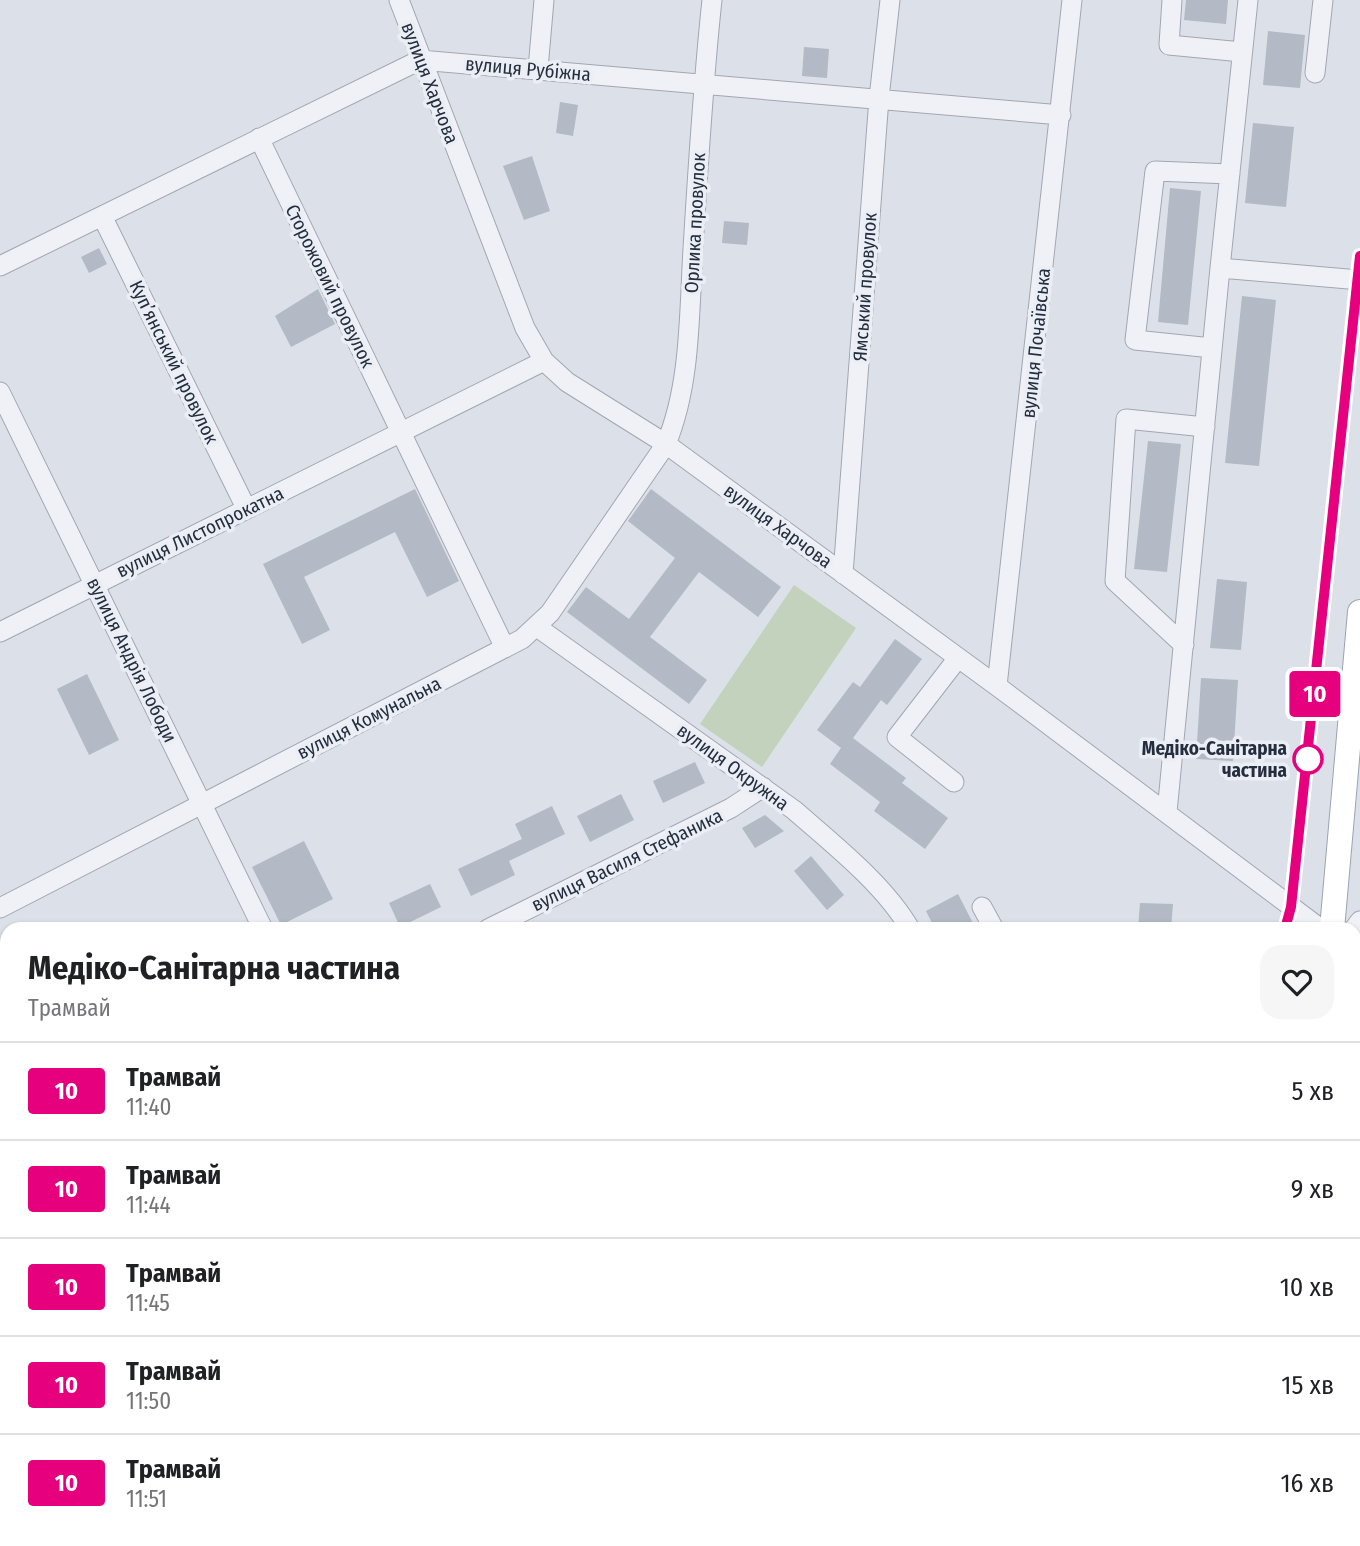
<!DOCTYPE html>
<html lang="uk">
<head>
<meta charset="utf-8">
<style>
	body { margin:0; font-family:"Fira Sans Condensed",sans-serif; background:#f6f6f6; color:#202124; height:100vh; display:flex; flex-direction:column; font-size:26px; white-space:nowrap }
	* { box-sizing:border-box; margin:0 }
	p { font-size:23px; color:#757577 }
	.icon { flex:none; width:38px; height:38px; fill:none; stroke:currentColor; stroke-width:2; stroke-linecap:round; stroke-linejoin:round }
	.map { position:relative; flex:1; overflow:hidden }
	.side { position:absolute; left:0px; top:922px; width:1362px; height:625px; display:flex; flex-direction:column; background:#fff; border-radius:21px 21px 0 0; box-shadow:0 2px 5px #0004 }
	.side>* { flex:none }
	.badge { padding:0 14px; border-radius:5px; font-size:24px; line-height:46px }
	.map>.badge { position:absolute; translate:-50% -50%; box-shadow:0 0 0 4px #fff }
	.round { display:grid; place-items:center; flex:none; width:74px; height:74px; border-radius:21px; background:#f6f6f6 }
	.overview { display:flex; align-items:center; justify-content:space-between; height:119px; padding:0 28px }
	h1 { font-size:33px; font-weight:700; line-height:52px }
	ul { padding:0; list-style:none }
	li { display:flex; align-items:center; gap:21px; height:98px; padding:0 28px; border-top:2px solid #e0e0e0 }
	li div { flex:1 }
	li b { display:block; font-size:26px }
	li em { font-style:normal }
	li .badge { min-width:77px; font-weight:700; text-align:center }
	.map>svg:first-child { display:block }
</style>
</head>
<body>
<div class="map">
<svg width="1360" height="1546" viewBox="0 0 1360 1546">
	<rect width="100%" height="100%" fill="#dce0e8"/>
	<path fill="#c2d2bc" d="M794 585 856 628 762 767 700 724Z"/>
	<path fill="#b3b9c5" d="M1186 0H1228L1226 24 1184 20Z
		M1268 31 1305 35 1300 88 1263 85Z
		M804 47 829 49 827 78 802 76Z
		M560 102 578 105 573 136 556 133Z
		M1253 123 1294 127 1286 207 1245 203Z
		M532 156 550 211 524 220 503 166Z
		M1170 188 1201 191 1188 325 1158 322Z
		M724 221 749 223 747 245 722 243Z
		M99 248 107 264 89 273 81 257Z
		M318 289 335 324 291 347 275 316Z
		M1242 296 1276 300 1259 466 1225 463Z
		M1148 441 1181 444 1167 572 1134 569Z
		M415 489 459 581 427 597 395 532 304 577 330 630 302 644 263 564Z
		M651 489 781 587 758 617 699 572 650 637 707 680 689 704 567 612 586 587 629 619 675 558 628 521Z
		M1217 579 1247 582 1241 650 1210 648Z
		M895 639 922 659 887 705 881 700 853 738 906 778 902 783 948 818 925 849 874 811 880 802 830 764 841 748 817 730 853 682 860 687Z
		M87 674 119 740 89 755 57 689Z
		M1201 678 1238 680 1233 761 1196 759Z
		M695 762 705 783 663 803 653 781Z
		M621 794 634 820 590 842 577 816Z
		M552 806 565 834 509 861 515 875 471 896 458 869 522 839 515 824Z
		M765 815 784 831 755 848 742 828Z
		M304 841 333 899 281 925 252 867Z
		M811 856 844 895 827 910 794 871Z
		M430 884 441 907 400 927 389 903Z
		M958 894 976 929H935L926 911Z
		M1140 903 1173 904 1171 929H1138Z"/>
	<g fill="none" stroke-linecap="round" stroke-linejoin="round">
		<g stroke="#a1a7b2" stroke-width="21">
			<path id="minor" d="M399 0 525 328 544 361 567 382 666 444 997 686 1321 929
				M1172 0 1169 45 1242 52
				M1248 0 1220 268 1360 280
				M538 69 544 0
				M1315 73 1323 0
				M259 138 505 648
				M102 216 246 508
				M0 266 420 60 1061 115
				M1212 348 1135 340 1155 171 1230 174
				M0 392 263 929
				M843 574 879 98 890 0
				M537 627 794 810C832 843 885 885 910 929
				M0 632 544 361
				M1184 645 1115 581 1126 419 1205 427
				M997 686 1072 0
				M954 782 897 737 958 658
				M1167 812 1220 268
				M982 907 994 929
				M0 908 522 639 550 613 666 444C691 384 689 314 693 249 698 166 703 83 712 0
				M488 929 731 808 763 787
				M1354 929 1360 921
				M1354 951 1360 955
				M1354 1084 1360 1077
				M1354 1169 1360 1173
				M0 1183 7 1179
				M1354 1259 1360 1262
				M0 1435 7 1432
				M1354 1441 1360 1445
				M188 1540 191 1546
				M569 1540 572 1546
				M1239 1540 1257 1546
				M888 1546 893 1540
				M1069 1546 1071 1540"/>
		</g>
		<g stroke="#9aa4b4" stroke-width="26">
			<path id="major" d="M1332 929 1360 612
				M344 1546 356 1540
				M385 1546 397 1540"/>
		</g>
		<use href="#minor" stroke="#eff1f6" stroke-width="19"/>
		<use href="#major" stroke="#fff" stroke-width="24"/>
		<path stroke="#747f93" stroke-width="2" d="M1285 929 1291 907 1360 256
			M359 1546 371 1540"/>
	</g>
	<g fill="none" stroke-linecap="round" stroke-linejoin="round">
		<g stroke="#fff" stroke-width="16">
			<path id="line" d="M1285 929 1291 907 1360 256"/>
		</g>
		<use href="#line" stroke="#e6007e" stroke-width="10"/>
	</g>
	<circle fill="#fff" stroke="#e6007e" stroke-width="3.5" cx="1308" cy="759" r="14"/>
	<g text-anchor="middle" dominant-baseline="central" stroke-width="7" stroke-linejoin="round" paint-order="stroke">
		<g font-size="19" fill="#252e3f" stroke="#ebeff5">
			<text transform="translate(528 69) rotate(5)">вулиця Рубіжна</text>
			<text transform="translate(430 83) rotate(69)">вулиця Харчова</text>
			<text transform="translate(695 223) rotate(-87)">Орлика провулок</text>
			<text transform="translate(330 286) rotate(64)">Сторожовий провулок</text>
			<text transform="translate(865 287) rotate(-86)">Ямський провулок</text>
			<text transform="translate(1036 343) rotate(-84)">вулиця Почаївська</text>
			<text transform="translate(174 362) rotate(64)">Куп’янський провулок</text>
			<text transform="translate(778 526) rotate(36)">вулиця Харчова</text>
			<text transform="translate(200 532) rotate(-26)">вулиця Листопрокатна</text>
			<text transform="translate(132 660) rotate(64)">вулиця Андрія Лободи</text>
			<text transform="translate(369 718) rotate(-27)">вулиця Комунальна</text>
			<text transform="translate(733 767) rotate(36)">вулиця Окружна</text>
			<text transform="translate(627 860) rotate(-26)">вулиця Василя Стефаника</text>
		</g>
		<g font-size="19" font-weight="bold" fill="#252e3f" stroke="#ebeff5" text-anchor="end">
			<text x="1287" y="748">Медіко-Санітарна<tspan x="1287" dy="22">частина</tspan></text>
		</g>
	</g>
</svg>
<b class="badge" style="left:1315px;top:694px;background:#e6007e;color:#fff">10</b>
<section class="side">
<div class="overview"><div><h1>Медіко-Санітарна частина</h1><p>Трамвай</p></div><a class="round"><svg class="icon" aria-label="heart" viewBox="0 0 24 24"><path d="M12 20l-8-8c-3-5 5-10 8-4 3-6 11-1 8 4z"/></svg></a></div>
<ul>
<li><span class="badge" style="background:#e6007e;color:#fff">10</span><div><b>Трамвай</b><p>11:40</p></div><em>5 хв</em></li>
<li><span class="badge" style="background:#e6007e;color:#fff">10</span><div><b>Трамвай</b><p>11:44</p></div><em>9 хв</em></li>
<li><span class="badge" style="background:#e6007e;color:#fff">10</span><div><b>Трамвай</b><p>11:45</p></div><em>10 хв</em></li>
<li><span class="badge" style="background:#e6007e;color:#fff">10</span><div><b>Трамвай</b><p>11:50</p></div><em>15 хв</em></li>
<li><span class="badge" style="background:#e6007e;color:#fff">10</span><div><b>Трамвай</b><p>11:51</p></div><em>16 хв</em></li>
</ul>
</section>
</div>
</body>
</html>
